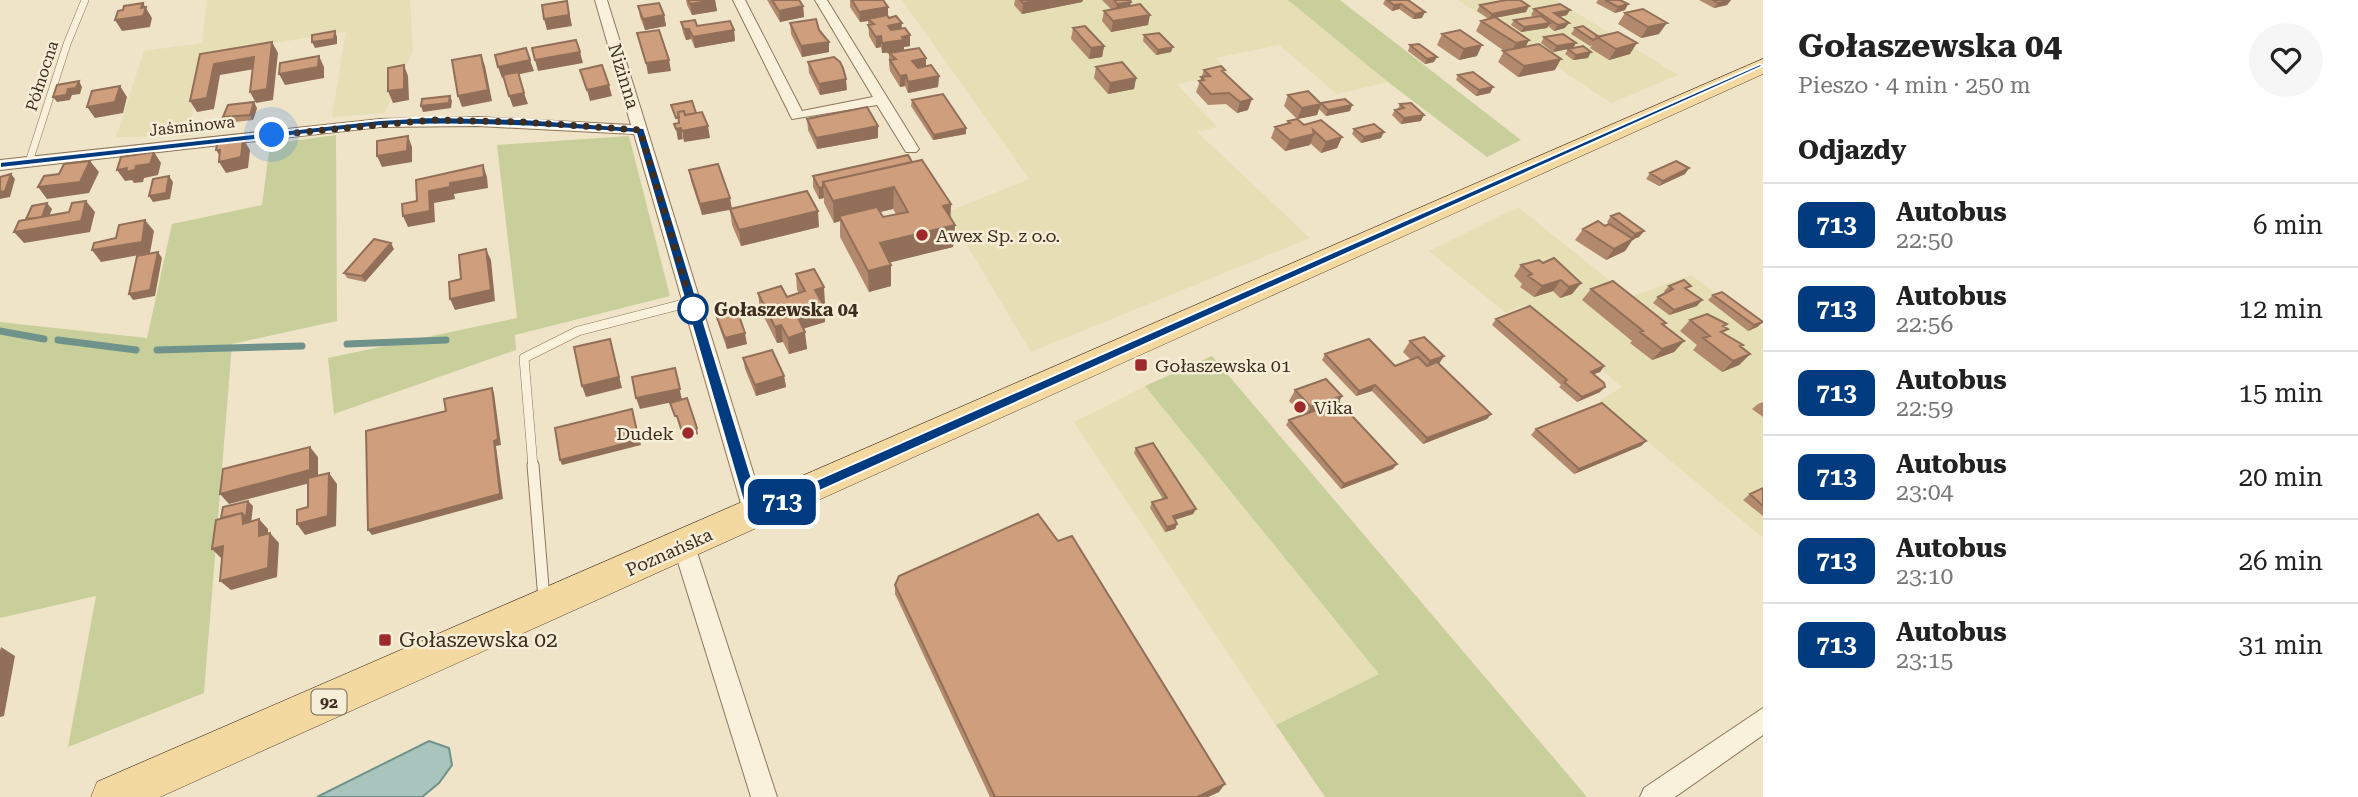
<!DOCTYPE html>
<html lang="pl">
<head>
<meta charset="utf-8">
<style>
	body { margin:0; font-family:"Roboto Serif",serif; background:#f6f6f6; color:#222; height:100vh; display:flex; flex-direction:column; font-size:26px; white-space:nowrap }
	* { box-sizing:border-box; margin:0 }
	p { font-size:23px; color:#767676 }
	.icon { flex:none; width:38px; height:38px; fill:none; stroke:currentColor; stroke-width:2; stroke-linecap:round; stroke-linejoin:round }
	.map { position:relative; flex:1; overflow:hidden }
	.details { display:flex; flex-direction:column; background:#fff; width:595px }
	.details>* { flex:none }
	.badge { padding:0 14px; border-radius:10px; font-size:24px; line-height:46px }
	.you { position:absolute; width:35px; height:35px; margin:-18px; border:5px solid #fff; border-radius:50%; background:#1a73e8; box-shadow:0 0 0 10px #1a73e833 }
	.map>.badge { position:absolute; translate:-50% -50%; box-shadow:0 0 0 4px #fff }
	h2 { padding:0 35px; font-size:26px; line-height:63px }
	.round { display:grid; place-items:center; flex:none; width:74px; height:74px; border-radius:37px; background:#f6f6f6 }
	.overview { display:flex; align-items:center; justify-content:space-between; height:119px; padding:0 35px }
	h1 { font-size:33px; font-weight:700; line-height:52px }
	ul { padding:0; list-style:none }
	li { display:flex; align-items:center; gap:21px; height:84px; padding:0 35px; border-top:2px solid #e0e0e0 }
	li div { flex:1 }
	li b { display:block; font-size:26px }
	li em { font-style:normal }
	li .badge { min-width:77px; font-weight:700; text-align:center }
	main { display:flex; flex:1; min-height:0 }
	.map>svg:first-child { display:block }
</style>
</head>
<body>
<main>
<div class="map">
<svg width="1763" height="797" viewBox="0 0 1763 797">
	<rect width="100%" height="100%" fill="#f0e4c8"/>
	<path fill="#e6deb5" d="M207 0H410L413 51 385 113 332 117 346 32 207 53 187 136 116 137 144 51 202 43Z
		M902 0H1289L1388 82 1337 94 1279 45 1215 58 1230 73 1177 84 1217 127 1197 132 1310 238 1031 352 947 212 1029 179Z
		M1458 0H1556L1678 75 1611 103Z
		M1518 207 1630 297 1691 275 1763 328V538L1599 401 1622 387 1525 305 1506 313 1429 251Z
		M1145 386 1379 674 1276 725 1074 422Z"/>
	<path fill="#c9cf9b" d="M1288 0H1340L1521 140 1487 157 1388 82Z
		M336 135 337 321 232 344 204 693 68 747 96 596 0 618V322L147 338 172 224 262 205 270 144Z
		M629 136 670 296 515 335 516 350 334 414 328 358 517 318 497 145Z
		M1212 356 1587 797H1325L1276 725 1379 674 1145 386Z"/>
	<path fill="#a9c4bc" stroke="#6f938a" stroke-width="2" d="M429 741 449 748 452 765 439 783 422 797H317Z"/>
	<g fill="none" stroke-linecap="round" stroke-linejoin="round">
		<path stroke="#6f938a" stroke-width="7" d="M0 331 44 339
			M58 340 136 350
			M347 344 446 340
			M157 350 302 346"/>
		<g stroke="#8d765c" stroke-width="8">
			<path id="lane-far2" d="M29 162 67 44 85 0"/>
		</g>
		<g stroke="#8d765c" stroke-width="10">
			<path id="lane-far1" d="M533 467 524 358 578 331 691 302"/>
		</g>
		<g stroke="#8d765c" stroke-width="13">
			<path id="lane" d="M533 465 544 599"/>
		</g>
		<g stroke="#8d765c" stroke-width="2">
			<path id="street" d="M595 0H607L766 514 762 520 755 523 748 520 744 514 634 134 478 126 380 127 0 170V160L380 119 478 117 631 125Z
				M733 0H745L802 111 873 97 815 0H827L919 149 916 152H906L877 105 792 119Z
				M684 537 692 539 695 546 777 797H751L673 546 676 539Z
				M1763 708V735L1675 797H1640L1644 788Z"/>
		</g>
		<g stroke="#5b4430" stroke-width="1">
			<path id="primary" d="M1763 59V74L160 797H91L97 782Z"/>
		</g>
		<use href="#lane-far2" stroke="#faf1dc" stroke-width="7"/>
		<use href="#lane-far1" stroke="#faf1dc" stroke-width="9"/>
		<use href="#lane" stroke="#faf1dc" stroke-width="11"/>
		<use href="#street" fill="#faf1dc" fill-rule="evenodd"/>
		<use href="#primary" fill="#f3d9a0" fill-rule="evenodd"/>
	</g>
	<path fill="#b2896c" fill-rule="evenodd" d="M686 0H715L717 11 692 15 687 5Z
		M767 0H799L803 6 804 17 780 22Z
		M850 0H884L888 7V16L910 35V46L904 47V51L926 58V66L939 76 938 87 908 93 905 86 900 87 890 71 889 64V53L898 52 882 53 881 47 876 48 869 36 868 21 860 22 850 7Z
		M1015 0H1083L1082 2 1022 14 1014 5Z
		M1102 0H1130V6L1148 25 1111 32 1102 21 1104 11 1111 9Z
		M1385 0H1408L1422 18 1413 19 1399 9 1392 11 1383 4Z
		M1503 0H1520L1526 12 1495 18 1529 40 1526 46 1555 70 1518 77 1498 62 1504 51 1476 31 1481 21 1489 19 1477 11 1480 5Z
		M1598 0H1620L1628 4 1625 10 1615 13 1596 3Z
		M1699 0H1731L1727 5 1714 8Z
		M638 6 664 15 666 26 645 30 640 17Z
		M1534 9 1567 15 1559 17 1565 28 1554 31 1548 26 1547 28 1521 32 1511 25 1514 20 1534 17 1531 15Z
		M1625 13 1659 34 1641 38 1618 24Z
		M681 22 697 26 734 30 735 41 695 48 691 39 686 40 683 33Z
		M790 23 819 30 829 52 802 57 791 34Z
		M1583 26 1630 54 1609 60 1590 48 1592 45 1590 46 1571 34 1575 28Z
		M1073 28 1104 46 1102 57 1089 59 1071 39Z
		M1442 34 1477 56 1459 60 1437 45Z
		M1144 35 1171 52 1156 55 1143 41Z
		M1544 37 1576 43 1573 48 1588 58 1573 60 1565 54 1568 49 1553 52 1541 43Z
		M1410 45 1434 62 1425 64 1408 51Z
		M808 62 847 90 820 95 809 73Z
		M1096 67 1136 78 1134 89 1108 94 1094 78Z
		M1204 70 1224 73 1248 110 1237 113 1226 104 1208 105 1196 92Z
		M1458 75 1493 87 1490 93 1476 96 1456 80Z
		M1288 95 1321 104 1352 105 1350 111 1326 116 1319 109 1317 115 1298 119 1304 125 1342 137 1337 148 1321 153 1310 143V145L1285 151 1271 138 1275 127 1287 124 1288 121 1297 119 1284 106Z
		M912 100 966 128V134L933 140 911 106Z
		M1400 104 1421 121 1401 124 1392 115 1395 110 1398 109Z
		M257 108 253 120 226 123 223 117Z
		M807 119 878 126V138L817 149 808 130Z
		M1354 129 1381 138 1361 143 1352 134Z
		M912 162 951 204 950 218 955 225 953 247 890 262 891 265V286L869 292 840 237V221L834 223 824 203V198L819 199 813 187V176ZM893 209 896 214 883 217 879 212Z
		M1689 168 1685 174 1659 186 1646 179 1650 173Z
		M689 170 732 208 819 227 741 246 732 225 730 210 702 215 691 181Z
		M1611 216 1644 231 1639 237 1633 239 1625 251 1606 260 1575 240 1583 229 1611 225 1607 222Z
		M394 249 365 282 347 278 344 273Z
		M1543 263 1581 283 1572 294 1560 298 1553 291 1534 297 1520 287 1522 284 1514 276 1521 265Z
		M796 274 825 303 823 304 825 322 803 329 807 349 789 354 783 342 777 343 760 309 758 293 787 297 799 293 797 290Z
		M1669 286 1688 289 1697 306 1669 315 1653 303 1658 297 1666 293 1664 291Z
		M1591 289 1664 325 1684 341 1674 352 1652 360 1630 343 1632 341 1582 300Z
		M1713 295 1763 322 1757 327 1748 331 1708 300Z
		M716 315 747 344 727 349 719 326Z
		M1496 319 1604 366 1600 372 1594 374 1600 392 1577 402 1559 387 1561 385 1492 325Z
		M1690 320 1725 327 1724 334 1750 354 1739 365 1722 372 1693 350 1697 345 1680 331Z
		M1410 341 1439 364 1491 414 1487 419 1423 444 1372 391 1356 396 1322 360 1325 354 1395 366 1411 360 1403 352Z
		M743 358 784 376 786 387 756 396 745 369Z
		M1295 390 1342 396 1339 402 1393 469 1341 489 1286 425 1289 420 1302 415 1289 401Z
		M1763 402V417L1752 409 1758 404Z
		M1536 429 1646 441 1641 446 1574 474 1531 435Z
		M1136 448 1196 509 1193 514 1175 520 1177 524 1175 529 1165 532 1150 508 1152 502 1163 499 1134 453Z
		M1763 488V516L1743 500 1750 494Z
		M895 585 1219 792 1208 797H990L895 594Z"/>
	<path fill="#916f58" d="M715 0 717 11 692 15 690 4Z
		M1041 0H1083L1082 2 1022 14 1023 3Z
		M1731 0 1727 5 1714 8 1718 3Z
		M567 1 572 26 547 30 544 19Z
		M1131 2 1129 12 1115 15 1117 4Z
		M143 3 152 18 150 27 122 31 115 20 141 8Z
		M1401 4 1399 9 1392 11 1394 5Z
		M1628 4 1625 10 1615 13 1618 7Z
		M803 6 804 17 780 22 779 11Z
		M1529 6 1526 12 1489 19 1492 14Z
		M888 7V18L868 19V21L860 22 859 12Z
		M1570 10 1567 15 1551 19 1554 13Z
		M1425 12 1422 18 1413 19 1415 14Z
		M664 15 666 26 645 30 643 19Z
		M1150 15 1148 25 1111 32 1113 21Z
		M902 23 901 34 888 37V26Z
		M1550 23 1547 28 1521 32 1524 27Z
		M1569 23 1565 28 1554 31 1558 25Z
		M1667 23 1659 34 1641 38 1648 27Z
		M684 29H689L691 39 686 40Z
		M734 30 735 41 695 48 693 37Z
		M335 31 337 37V44L315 48 312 42Z
		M910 35V46L904 47V51L882 53V43Z
		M881 36V47L876 48V37Z
		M1529 40 1523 51 1510 54 1516 43Z
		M272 42 278 53 273 100 256 103 250 92Z
		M829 42V52L802 57 801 46Z
		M1576 43 1573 48 1553 52 1557 46Z
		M1637 43 1630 54 1609 60 1616 49Z
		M1482 45 1477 56 1459 60 1464 49Z
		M1104 46 1102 57 1089 59 1091 48Z
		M1173 47 1171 52 1156 55 1158 50Z
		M580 52 583 63 538 71 535 60Z
		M1591 52 1588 58 1573 60 1576 55Z
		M481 55 485 66 492 101 462 107 458 96Z
		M319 56 324 67V78L285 85 279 74Z
		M254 57 260 68 220 75 214 109 197 112 190 101 214 64Z
		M1437 57 1434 62 1425 64 1427 59Z
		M926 58V69L912 72V61Z
		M1561 59 1555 70 1518 77 1524 66Z
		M530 60 534 71 502 78 498 67Z
		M669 60 671 71 648 74 646 63Z
		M404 65 408 76 409 100 393 103 388 91Z
		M906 75 905 86 900 87V76Z
		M939 76 938 87 908 93V82Z
		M1136 78 1134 89 1108 94 1110 83Z
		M846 79 847 90 820 95 819 84Z
		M79 81 82 87 80 94 72 95 70 100 57 102 53 97 68 89Z
		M609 85 612 96 590 101 587 90Z
		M120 86 127 97 123 113 95 118 87 107Z
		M1493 87 1490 93 1476 96 1479 90Z
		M524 93 528 104 513 107 509 96Z
		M450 96 452 101 451 108 423 112 421 106Z
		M1252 99 1248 110 1237 113 1240 102Z
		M254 102 257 108 253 120 250 115Z
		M1321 104 1317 115 1297 119 1302 108Z
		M1352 105 1350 111 1326 116 1328 110Z
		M1424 115 1421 121 1401 124 1404 118Z
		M708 126 710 138 684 142 682 131Z
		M878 126V138L817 149 816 138Z
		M681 128 683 139 678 140 676 129Z
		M966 128V134L933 140 934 135Z
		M1384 132 1381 138 1361 143 1364 137Z
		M1314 134 1310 145 1285 151 1290 140Z
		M408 136 412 147V162L382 167 377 156Z
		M1342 137 1337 148 1321 153 1326 142Z
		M243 139 250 150 248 168 226 173 219 162 223 161 216 150Z
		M154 152 161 163 158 175 144 178 143 182 134 183 132 180 125 181 117 170 136 166Z
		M90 161 99 172 89 193 47 199 38 187Z
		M483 165 487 177 488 188 454 194 455 199 434 203 435 222 408 227 403 216 429 191 450 183Z
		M1689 168 1685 174 1659 186 1663 181Z
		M11 174 15 179 10 197 0 199V192Z
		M169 176 173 182 170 199 153 202 149 196Z
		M823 187 824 198 819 199V188Z
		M894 187 893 209 842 221 839 216 840 221 834 223 833 201Z
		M730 198 732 209 702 215 700 204Z
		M86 201 95 212 90 232 24 243 14 232 47 203 52 209 45 227Z
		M951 204 950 226 943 206Z
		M818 211 819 227 741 246 739 230Z
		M145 220 154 231 150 253 101 262 92 250 142 242Z
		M955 225 953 247 880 265V243Z
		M1644 231 1639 237 1630 240 1635 234Z
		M1633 239 1625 251 1606 260 1614 249Z
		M391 243 394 249 365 282 362 276Z
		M486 249 491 260 495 301 455 310 450 299Z
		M158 252 162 258 155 296 133 300 129 294Z
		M891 265V286L869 292 868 271Z
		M1561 280 1553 291 1534 297 1542 286Z
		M1581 283 1572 294 1560 298 1569 287Z
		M824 287 825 303 816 306 815 290Z
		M1702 300 1697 306 1669 315 1674 310Z
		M824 306 825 322 798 330 796 314Z
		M1763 322 1757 327 1748 331 1754 325Z
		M781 325 783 342 777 343 775 327Z
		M805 332 807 349 789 354 788 338Z
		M745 333 747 344 727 349 725 338Z
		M610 339 622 388 586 397 582 386Z
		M1684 341 1674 352 1652 360 1662 349Z
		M1750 354 1739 365 1722 372 1733 361Z
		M1444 356 1437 367 1423 372 1430 361Z
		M1604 366 1600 372 1586 377 1591 372Z
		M675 368 682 400 640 409 636 398Z
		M784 376 786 387 756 396 755 385Z
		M1375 385 1372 391 1356 396 1359 391Z
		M1605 387 1600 392 1577 402 1582 397Z
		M492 388 494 393 501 445 496 446 503 499 372 535 368 530 494 441Z
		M1342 396 1336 407 1305 418 1311 407Z
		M632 409 641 445 562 465 560 460Z
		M1491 414 1487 419 1423 444 1427 438Z
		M697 428 698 434 684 438 682 432Z
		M1646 441 1641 446 1574 474 1579 469Z
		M310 447 318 457V481L229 504 220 494Z
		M1397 464 1393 469 1341 489 1344 484Z
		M329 473 337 484 336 526 305 535 297 524Z
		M248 501 253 506 251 524 225 530 242 513Z
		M1196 509 1193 514 1170 521 1173 516Z
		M259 519 268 529V547L259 536Z
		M1177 524 1175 529 1165 532 1167 527Z
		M270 533 279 543 277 577 231 590 220 581Z
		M223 546 222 559 212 549Z
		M1 647 15 656 4 716 0 717V651Z
		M1225 784 1219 792 1208 797H1197Z"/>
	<path fill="#cf9f7d" stroke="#916f58" stroke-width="2" d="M688 0H715L690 4Z
		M772 0H799L803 6 779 11Z
		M852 0H883L888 7 859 12Z
		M1020 0H1041L1023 3Z
		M1114 0H1130L1131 2 1117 4Z
		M1387 0H1408L1425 12 1415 14 1401 4 1394 5Z
		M1506 0H1520L1529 6 1492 14 1480 5Z
		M1605 0H1620L1628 4 1618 7Z
		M1713 0H1730L1718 3Z
		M567 1 569 15 544 19 542 5Z
		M143 3 141 8 146 7 143 16 115 20 118 11 123 10 124 6Z
		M659 3 664 15 643 19 638 6Z
		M1140 4 1150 15 1113 21 1104 11Z
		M1560 4 1570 10 1554 13 1569 23 1558 25 1534 9Z
		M1643 9 1667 23 1648 27 1625 13Z
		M887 15 889 18 896 16 902 23 888 26 891 30 905 28 910 35 902 37 904 40 882 43 881 36 876 37 868 25 874 24 868 19Z
		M1541 16 1550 23 1524 27 1514 20Z
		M1495 17 1529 40 1516 43 1481 21Z
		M816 19 819 30 829 42 801 46 790 23Z
		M695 20 697 26 730 21 734 30 693 37 689 29H684L681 22Z
		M1085 26 1104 46 1091 48 1073 28Z
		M1583 26 1599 37 1593 40 1575 28Z
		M659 30 669 60 646 63 637 33Z
		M1460 30 1482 45 1464 49 1442 34Z
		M335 31 334 39 312 42V35Z
		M1618 32 1637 43 1616 49 1597 37Z
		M1159 33 1173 47 1158 50 1144 35Z
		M1563 34 1576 43 1557 46 1544 37Z
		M576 40 580 52 535 60 532 48Z
		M272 42 267 89 250 92 254 57 214 64 207 98 190 101 200 54Z
		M1419 44 1437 57 1427 59 1410 45Z
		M1539 44 1561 59 1524 66 1503 51Z
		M1583 46 1591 52 1576 55 1568 49Z
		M526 48 530 60 498 67 495 55Z
		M919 48 926 58 912 61 918 68 931 65 939 76 908 82 906 75 900 76 890 60 896 59 889 53Z
		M481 55 488 90 458 96 452 60Z
		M319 56 318 67 279 74 280 63Z
		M834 57 840 62 843 68 846 79 819 84 808 62Z
		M1122 62 1136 78 1110 83 1096 67Z
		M404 65V89L388 91V68Z
		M602 65 609 85 587 90 580 70Z
		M1221 66 1225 70 1222 71 1252 99 1240 102 1229 93 1211 94 1199 81 1204 80 1201 77 1210 76 1204 70Z
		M518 72 524 93 509 96 503 75Z
		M1473 72 1493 87 1479 90 1458 75Z
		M79 81 76 88 68 89 66 95 53 97 57 85Z
		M120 86 115 102 87 107 92 91Z
		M1308 91 1321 104 1302 108 1288 95Z
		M943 94 966 128 934 135 912 100Z
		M450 96 449 103 421 106 422 99Z
		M1345 99 1352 105 1328 110 1321 103Z
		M692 101 696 113 685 115 684 111 678 112 679 117 676 118 671 105Z
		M254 102 250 115 223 117 228 105Z
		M1411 103 1424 115 1404 118 1395 110 1404 108 1400 104Z
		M867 107 878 126 816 138 807 119Z
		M684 111 685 115 702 112 708 126 682 131 681 128 676 129 674 124 679 123 678 112Z
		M1297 119 1304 125 1321 120 1342 137 1326 142 1313 130 1314 134 1290 140 1275 127 1290 123 1288 121Z
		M1374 124 1384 132 1364 137 1354 129Z
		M408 136 407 151 377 156V141Z
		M243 139 241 157 219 162 220 150H216L217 144Z
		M154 152 150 164 136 166 135 170 126 172 127 168 117 170 121 157Z
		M908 155 912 162 823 182V187L819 188 813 176Z
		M922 160 951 204 943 206 955 225 880 243 891 265 868 271 839 216 877 207 883 217 908 212 894 187 833 201 823 182Z
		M90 161 80 182 38 187 44 176 59 174 64 164Z
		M1676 161 1689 168 1663 181 1650 173Z
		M718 164 730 198 700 204 689 170Z
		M483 165 484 177 450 183V187L429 191 430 211 403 216 402 204 417 201 416 180Z
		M11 174 5 191 0 192V177Z
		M169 176 166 193 149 196 153 179Z
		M807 191 818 211 739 230 730 209Z
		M86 201 81 221 14 232 19 221 69 212 72 203Z
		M47 203 42 217 26 219 32 206Z
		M1619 213 1644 231 1635 234 1611 216Z
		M145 220 142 242 92 250 94 243 116 238 119 225Z
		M1598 221 1605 226 1609 224 1633 239 1614 249 1583 229Z
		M374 239 391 243 362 276 344 273Z
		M486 249 491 290 450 299 449 282 461 279 459 255Z
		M158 252 150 290 129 294 137 256Z
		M1554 258 1581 283 1569 287 1561 280 1542 286 1528 276 1532 274 1521 265 1539 260 1543 263Z
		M814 269 824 287 815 290 824 306 796 314 805 332 788 338 781 325 775 327 758 293 781 286 787 297 805 291 796 274Z
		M1684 280 1691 286 1685 288 1702 300 1674 310 1658 297 1673 289 1669 286Z
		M1613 281 1666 323 1662 324 1684 341 1662 349 1640 332 1643 331 1591 289Z
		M1722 292 1763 322 1754 325 1713 295Z
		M1530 306 1604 366 1591 372 1604 383 1605 387 1582 397 1564 382 1567 380 1496 319Z
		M737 310 745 333 725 338 716 315Z
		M1707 314 1727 324 1723 326 1728 329 1721 332 1743 345 1740 346 1750 354 1733 361 1703 338 1710 336 1690 320Z
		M1424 337 1444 356 1430 361 1410 341Z
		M610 339 619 377 582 386 574 347Z
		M1369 339 1395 366 1418 357 1427 366 1437 362 1491 414 1427 438 1375 385 1359 391 1325 354Z
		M772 350 784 376 755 385 743 358Z
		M675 368 680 389 636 398 632 377Z
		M1326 379 1342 396 1311 407 1295 390Z
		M492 388 498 439 494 441 500 494 368 530 366 431 446 411 444 399Z
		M687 398 697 428 682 432 677 416H675L670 403Z
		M1339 402 1397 464 1344 484 1289 420Z
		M1602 403 1646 441 1579 469 1536 429Z
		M632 409 639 440 560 460 555 428Z
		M1153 443 1196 509 1173 516 1177 524 1167 527 1152 502 1167 498 1136 448Z
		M310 447V470L220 494 223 469Z
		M329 473 328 516 297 524V510L308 507V478Z
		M1763 488V506L1750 494Z
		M248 501 246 518 242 513 221 518 223 507Z
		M242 513 243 524 259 519V536L270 533 268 568 220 581 223 546 212 549 216 520Z
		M1038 514 1058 541 1072 536 1225 784 1197 797H995L895 585 899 576Z"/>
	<path fill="#003b80" stroke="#fff" stroke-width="2" d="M1760 64 1763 66 755 520 747 514 636 133C550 127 466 122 380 126L0 168V162L380 120 432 117 523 119 644 128 760 505Z"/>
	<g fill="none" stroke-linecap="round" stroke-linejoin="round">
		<path stroke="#3d2e20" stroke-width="7" stroke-dasharray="0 12.6" d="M272 135 432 120 523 122 640 130 693 309"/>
	</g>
	<g fill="#9e2a2b" stroke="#f7eed8" stroke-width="2.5">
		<circle cx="922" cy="235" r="7"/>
		<rect x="1134" y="358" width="14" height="14" rx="3.5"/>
		<circle cx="1300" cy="407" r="7"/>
		<circle cx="688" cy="433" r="7"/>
		<rect x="378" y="633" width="14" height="14" rx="3.5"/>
	</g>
	<circle fill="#fff" stroke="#003b80" stroke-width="3.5" cx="693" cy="309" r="14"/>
	<g text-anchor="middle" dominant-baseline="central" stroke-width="5" stroke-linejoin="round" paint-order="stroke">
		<g font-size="16" fill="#3d2e20" stroke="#f7eed8">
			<text transform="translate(42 76) rotate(-72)">Północna</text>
			<text transform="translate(192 126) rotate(-6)">Jaśminowa</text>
		</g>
		<rect fill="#f7eed8" stroke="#756857" stroke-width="2" x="311.5" y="689.5" width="35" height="25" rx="5"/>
		<g font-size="16" font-weight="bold" fill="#3d2e20">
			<text x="329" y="702">92</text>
		</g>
		<g font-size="18" fill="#3d2e20" stroke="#f7eed8">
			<text transform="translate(624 76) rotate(73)">Nizinna</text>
			<text transform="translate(669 552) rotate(-24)">Poznańska</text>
		</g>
		<g font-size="18" fill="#3d2e20" stroke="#f7eed8" text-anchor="start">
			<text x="936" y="235">Awex Sp. z o.o.</text>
			<text x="1155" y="365">Gołaszewska 01</text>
			<text x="1314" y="407">Vika</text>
			<text x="674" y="433" text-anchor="end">Dudek</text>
		</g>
		<g font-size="18" font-weight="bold" fill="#3d2e20" stroke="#f7eed8" text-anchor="start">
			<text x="714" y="309">Gołaszewska 04</text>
		</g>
		<g font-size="21" fill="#3d2e20" stroke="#f7eed8" text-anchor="start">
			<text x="399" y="640">Gołaszewska 02</text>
		</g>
	</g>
</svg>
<div class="you" style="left:272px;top:135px"></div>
<b class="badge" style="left:782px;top:502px;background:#003b80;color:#fff">713</b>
</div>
<section class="details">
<div class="overview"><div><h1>Gołaszewska 04</h1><p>Pieszo · 4 min · 250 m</p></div><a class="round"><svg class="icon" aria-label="heart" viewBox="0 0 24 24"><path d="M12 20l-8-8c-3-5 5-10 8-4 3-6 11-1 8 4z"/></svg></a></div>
<h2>Odjazdy</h2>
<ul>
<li><span class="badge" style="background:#003b80;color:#fff">713</span><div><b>Autobus</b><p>22:50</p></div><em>6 min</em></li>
<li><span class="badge" style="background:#003b80;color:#fff">713</span><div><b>Autobus</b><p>22:56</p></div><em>12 min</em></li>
<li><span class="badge" style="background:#003b80;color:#fff">713</span><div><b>Autobus</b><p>22:59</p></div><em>15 min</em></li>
<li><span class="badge" style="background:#003b80;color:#fff">713</span><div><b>Autobus</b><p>23:04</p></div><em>20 min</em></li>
<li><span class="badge" style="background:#003b80;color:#fff">713</span><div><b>Autobus</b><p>23:10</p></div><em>26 min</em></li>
<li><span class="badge" style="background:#003b80;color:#fff">713</span><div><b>Autobus</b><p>23:15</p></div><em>31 min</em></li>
</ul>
</section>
</main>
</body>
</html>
